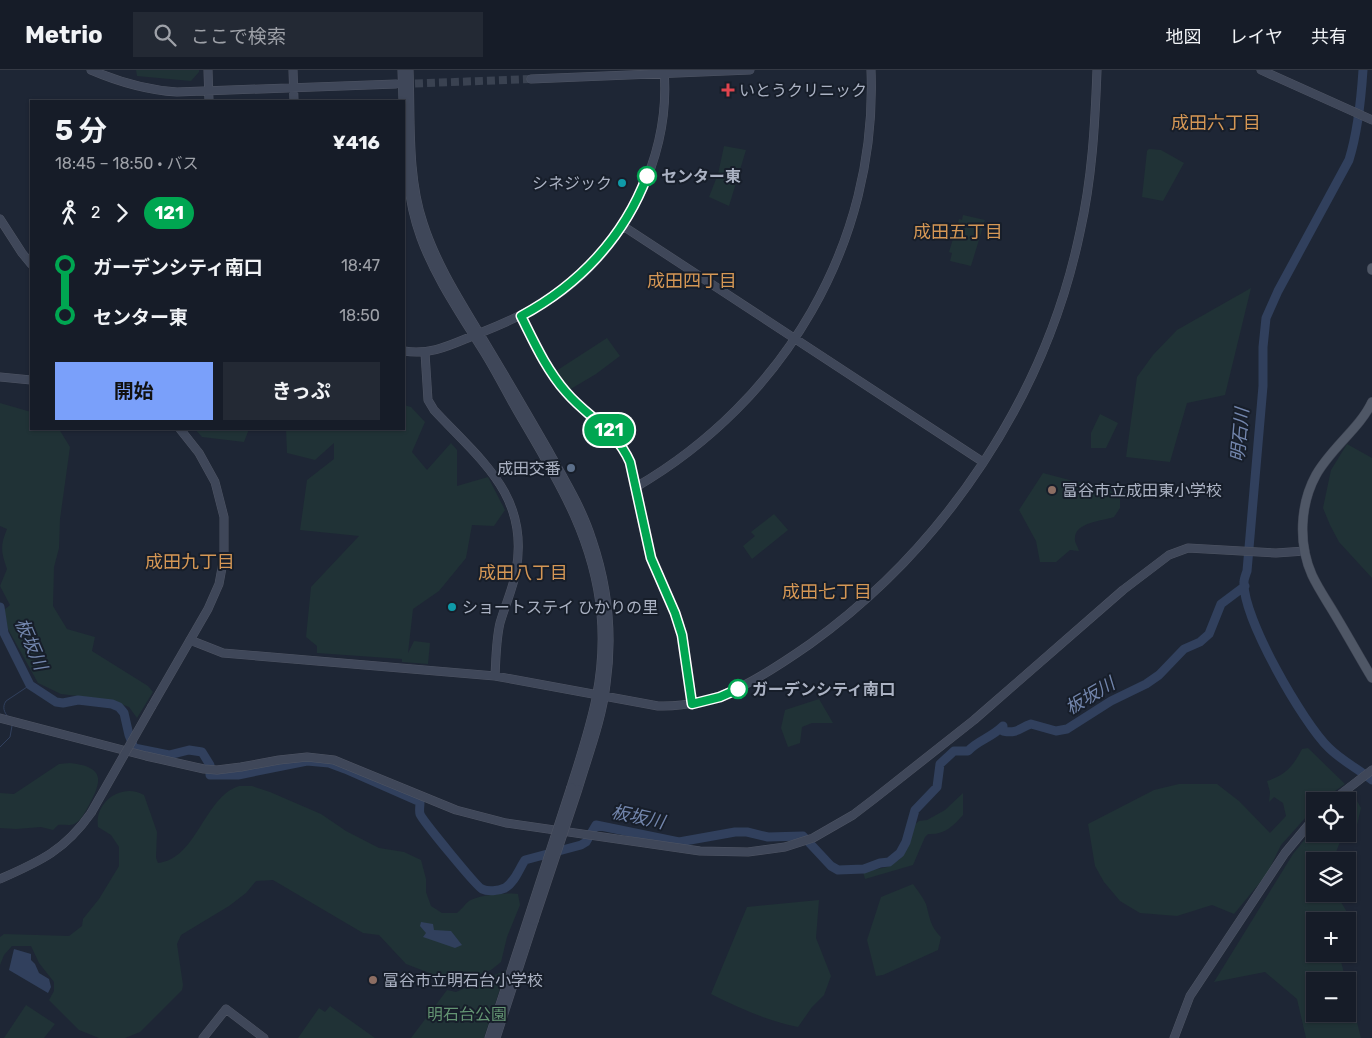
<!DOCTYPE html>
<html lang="ja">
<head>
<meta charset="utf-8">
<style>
	body { margin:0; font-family:Rubik,"Noto Sans JP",sans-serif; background:#232934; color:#f1f3f6; height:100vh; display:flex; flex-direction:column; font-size:19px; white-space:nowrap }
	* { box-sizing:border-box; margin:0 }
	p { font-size:16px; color:#9ea1a8 }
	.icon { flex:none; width:28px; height:28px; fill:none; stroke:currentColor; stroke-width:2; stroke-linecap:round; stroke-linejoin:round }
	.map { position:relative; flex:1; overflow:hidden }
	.drawer { position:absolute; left:30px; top:30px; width:375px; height:330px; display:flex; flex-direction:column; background:#161c28; border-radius:0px; box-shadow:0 1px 4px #0004,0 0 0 1px #353a45 }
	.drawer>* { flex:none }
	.badge { padding:0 10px; border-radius:16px; font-size:18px; line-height:32px }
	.controls { position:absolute; left:1306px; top:722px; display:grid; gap:10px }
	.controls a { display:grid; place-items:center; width:50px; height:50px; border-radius:0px; background:#161c28; box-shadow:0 1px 4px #0004,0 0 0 1px #353a45; font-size:25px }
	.map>.badge { position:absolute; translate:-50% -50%; box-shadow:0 0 0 2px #fff }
	.legs { display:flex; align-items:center; gap:8px; height:55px; padding:0 25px; font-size:16px }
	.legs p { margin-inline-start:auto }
	.headline { display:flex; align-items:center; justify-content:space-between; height:85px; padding:0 25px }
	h1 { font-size:28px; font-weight:700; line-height:38px }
	.primary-button { display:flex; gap:10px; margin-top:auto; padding:10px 25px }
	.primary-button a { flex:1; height:58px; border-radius:0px; background:#7aa0fa; color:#111; font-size:20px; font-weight:700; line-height:58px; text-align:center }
	.primary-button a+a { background:#232934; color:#f1f3f6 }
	ul { padding:0 25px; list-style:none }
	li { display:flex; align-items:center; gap:18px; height:50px; font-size:19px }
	li i { display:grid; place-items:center; width:8px; height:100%; margin:0 6px; background:currentColor }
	li i::after { content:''; width:12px; height:12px; margin:-6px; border:4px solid; border-radius:50%; background:#161c28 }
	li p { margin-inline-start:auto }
	li:first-child i { background:linear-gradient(#0000 50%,currentColor 0) }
	li:last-child i { background:linear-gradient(currentColor 50%,#0000 0) }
	header { display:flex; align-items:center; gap:30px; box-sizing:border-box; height:70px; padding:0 25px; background:#161c28; border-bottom:1px solid #353a45 }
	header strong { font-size:24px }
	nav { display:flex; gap:28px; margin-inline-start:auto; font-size:18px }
	.search { width:350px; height:45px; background:#232934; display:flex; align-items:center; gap:12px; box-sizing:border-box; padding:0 18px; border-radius:0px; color:#9ea1a8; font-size:19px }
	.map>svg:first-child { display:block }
</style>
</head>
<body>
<header>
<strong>Metrio</strong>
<div class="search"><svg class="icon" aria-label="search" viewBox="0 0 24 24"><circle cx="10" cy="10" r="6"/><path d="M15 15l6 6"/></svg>ここで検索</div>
<nav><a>地図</a><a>レイヤ</a><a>共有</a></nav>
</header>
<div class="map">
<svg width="1372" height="968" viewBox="0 0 1372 968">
	<rect width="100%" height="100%" fill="#1e2635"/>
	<path fill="#203236" d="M136 0H199V2L191 11 137 6Z
		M724 76 746 80 729 136 709 127 718 104Z
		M1149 79 1161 80 1184 93 1163 131 1142 127 1147 81Z
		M963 145 985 150 971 196 950 191 952 183 949 182 959 149 962 150Z
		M1251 218 1225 325 1187 333 1170 392 1126 387 1137 307 1153 285 1177 260Z
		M607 268 620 286 596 304 569 320 556 303V301Z
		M0 333 31 342V359H59L70 377 60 449 59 478 54 497 53 536 67 559 95 567 92 581 148 616 153 622 137 648 129 637 110 630 61 624 38 613 8 559 4 540 10 535 0 516 7 499C1 482 0 476 7 459L0 456Z
		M404 335 411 337 425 352 412 382 427 400 451 373 457 380V416L488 407 505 440 494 456 472 455 466 488 439 521 413 539 408 583 414 571 430 573 428 594 402 592V589L317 583V576L306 567 311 517 359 466 300 460 307 410 334 389V373L315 390 287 383 286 359H404Z
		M1100 344 1118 353 1106 378H1091V363Z
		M195 359H249L244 372 202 367Z
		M1347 374 1372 388V508L1339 472 1330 455 1323 438 1331 400Z
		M1043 403 1077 412 1102 415 1120 427V438L1114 447C1103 451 1073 452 1075 470 1075 473 1078 477 1079 481L1070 480 1056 492H1040L1036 471 1019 440Z
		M774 444 788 460 752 489 743 476 755 466 751 462Z
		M819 629 833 653H812L802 657 800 673 788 677 781 658 785 640Z
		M1308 678 1345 714 1321 731H1315V737L1281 775 1267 804 1234 844 1212 835 1177 846 1140 843 1120 831 1104 812 1095 796 1088 754 1154 720 1179 714H1217L1239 731 1270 763 1286 746 1283 733 1274 727 1269 732 1270 722 1267 711C1286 705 1293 696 1302 679Z
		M70 693C104 697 103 709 89 735 85 742 81 751 74 754 69 756 63 754 58 755L53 760 41 757 16 759 0 758V723L14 724 59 694Z
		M239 716H252L270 722 321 744 346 761 379 778 404 782 421 790 426 809V822L431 836 442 843H457C462 839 465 834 469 831 477 825 509 822 518 824L520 835 507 867 501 892 491 900 464 910 445 909 406 894 379 865 363 863 273 810 256 811 246 823 229 836 181 865 177 874 183 915 182 920 140 962 125 968H99L79 960 49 930 54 921V912L39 893 31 876H12L4 885 0 895V867L4 864 69 866 82 856 83 849 99 829 119 796V777L111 765 98 757C94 732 122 712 144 725L157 762 156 788 158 793C197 789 204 727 239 716Z
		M1352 722 1361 738 1356 759 1348 758V731H1341Z
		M963 723V745C953 756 945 765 928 764L925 767 913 795 865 809 863 802 887 797 900 789 913 756 919 751 927 750 945 740Z
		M1315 757V764H1343L1333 790 1337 791H1315V824H1336L1347 842 1330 851H1315V884H1339L1346 911H1315V944H1348V917L1361 968H1306L1297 929 1265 902 1214 912 1293 784Z
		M913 814C917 820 923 827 926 834 930 848 930 856 941 867L938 880 883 905 876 906 867 870 881 827Z
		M819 830 816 868 831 906 824 925 812 937 798 957C767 951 739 938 711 924L747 837Z
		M506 900 484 968H411L447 920 456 922Z
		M26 935 55 954 44 968H4Z
		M330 936 375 968H298L319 938 325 942Z"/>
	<path fill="#31405d" d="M421 852 433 854 434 860 451 861 462 875 455 878 423 867 426 863 420 856Z
		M14 879 31 884V890L35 894 39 903 49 909 51 917 48 923 9 900Z"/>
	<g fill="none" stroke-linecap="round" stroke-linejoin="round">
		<path stroke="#31405d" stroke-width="1" d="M8 647C4 642 2 637 6 631L30 615
			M0 677 10 667 12 656"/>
		<path stroke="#31405d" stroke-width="9" d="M1363 0C1361 31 1358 61 1349 90L1278 221 1266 248 1263 277V316L1247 501C1246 504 1244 509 1244 512 1242 547 1303 653 1329 678 1341 690 1358 699 1372 710
			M0 537 4 563 30 615 56 632 63 633 78 630 112 634 119 637 124 643 129 665 134 678 169 685 189 680 202 682 210 695V705H238L307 691 329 693 345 699 420 732C420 736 419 741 420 744 422 750 477 817 482 819 488 822 498 821 505 818 515 812 519 799 525 790L581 775 586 772 596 755 679 772 735 762H747L768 767 803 766 831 796 838 800 864 799 880 793 889 792 900 783 906 772 915 740 937 717 940 694 954 681H968C978 670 991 668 1003 656V661C1018 664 1019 658 1031 654L1056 661 1067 659 1111 631 1146 614 1159 605 1184 579 1200 572 1209 564 1221 534 1245 516"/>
		<path stroke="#3a4251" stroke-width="8" stroke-dasharray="8 4" stroke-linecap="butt" d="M403 14 531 9"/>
		<g stroke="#4f5564" stroke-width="9">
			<path id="secondary" d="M91 0C119 12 147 20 177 22L396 14
				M208 0 209 31
				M293 0 294 31
				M402 0 403 31
				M409 0C411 50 407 105 423 153 437 197 464 237 487 276 508 311 528 345 548 380 564 409 582 438 592 470 608 517 613 565 606 614 602 650 588 685 578 719
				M1261 0 1372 50
				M531 9 750 0
				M404 41C405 84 406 127 421 168 435 206 458 240 479 274 495 298 507 324 522 349 559 412 594 469 601 543 607 608 590 657 571 717
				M0 149 22 183 31 194
				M623 156 983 392
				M521 246C534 272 546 299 566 322 588 348 615 358 630 392L651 488 675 543 682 565 692 634
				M404 281C432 286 454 273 480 263 508 252 536 239 561 222 628 173 671 83 664 0
				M425 283 428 330 434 340C480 390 530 425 516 501 513 519 505 535 500 553 496 570 496 588 495 606
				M0 307 31 310
				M636 417C784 331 878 173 871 0
				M190 570 223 583 495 606 658 636C717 638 764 606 810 574 945 477 1046 326 1080 162 1092 109 1095 55 1097 0
				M152 636 208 539 219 514 224 487V447L215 412 199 383 180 359
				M0 648 146 686 204 699 217 700 241 697 279 690 307 687 334 690 456 740 506 753 700 781 748 782 785 777 813 768 853 745 874 729 974 650 1123 520 1169 485 1188 478 1276 483 1305 481
				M1332 731 1372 700
				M0 809C41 791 65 780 91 743
				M203 968 226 939 264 968
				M489 968 528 849
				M496 968 534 851
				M1174 968 1190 926 1285 783 1315 747"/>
		</g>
		<g stroke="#3b414f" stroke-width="10">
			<path id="primary" d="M1372 198V200
				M1372 332C1360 358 1331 378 1316 405 1300 434 1298 474 1312 505 1319 520 1329 534 1337 548 1349 568 1360 588 1372 608"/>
		</g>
		<use href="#secondary" stroke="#3f4759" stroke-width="8"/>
		<use href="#primary" stroke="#4f5766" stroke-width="9"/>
		<g stroke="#4f5564" stroke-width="9" stroke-linecap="butt">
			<path id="secondary-bridge" d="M91 743 152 636
				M528 849 571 717
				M534 851 578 719"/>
		</g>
		<use href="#secondary-bridge" stroke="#3f4759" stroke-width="8"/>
	</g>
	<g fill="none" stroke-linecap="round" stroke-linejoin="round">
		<g stroke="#fff" stroke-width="11">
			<path id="line-1" d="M647 106C624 167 579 215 521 246 534 272 546 299 566 322 588 348 615 358 630 392L651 488 675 543 682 565 692 634 720 627 738 619"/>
		</g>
		<use href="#line-1" stroke="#00a651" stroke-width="8"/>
	</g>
	<path fill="#e0444e" stroke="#171e2a" stroke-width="2" d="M725.5 12.5h5v5h5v5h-5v5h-5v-5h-5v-5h5z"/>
	<g fill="#fff" stroke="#00a651" stroke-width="2.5">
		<circle cx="647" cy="106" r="9"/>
		<circle cx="738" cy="619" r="9"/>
	</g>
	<g fill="#0f9aa8" stroke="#171e2a" stroke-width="2">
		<circle cx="622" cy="113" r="5"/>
		<circle cx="452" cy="537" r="5"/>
	</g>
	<circle fill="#5c6f8a" stroke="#171e2a" stroke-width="2" cx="571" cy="398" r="5"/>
	<g fill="#8d6e63" stroke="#171e2a" stroke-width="2">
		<circle cx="1052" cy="420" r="5"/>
		<circle cx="373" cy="910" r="5"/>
	</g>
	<g text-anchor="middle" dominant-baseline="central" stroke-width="4" stroke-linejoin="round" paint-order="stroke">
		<g font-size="16" fill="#abb2c3" stroke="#171e2a" text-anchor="start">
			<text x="739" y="20">いとうクリニック</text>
			<text x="612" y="113" text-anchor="end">シネジック</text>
			<text x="561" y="398" text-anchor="end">成田交番</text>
			<text x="1062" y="420">富谷市立成田東小学校</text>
			<text x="462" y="537">ショートステイ ひかりの里</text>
			<text x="383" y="910">富谷市立明石台小学校</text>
		</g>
		<g font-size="16" font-weight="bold" fill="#abb2c3" stroke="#171e2a" text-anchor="start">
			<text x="661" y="106">センター東</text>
			<text x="752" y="619">ガーデンシティ南口</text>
		</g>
		<g font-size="16" fill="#639472" stroke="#171e2a">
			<text x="467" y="944">明石台公園</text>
		</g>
		<g font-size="18" fill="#d59755" stroke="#171e2a">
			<text x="1216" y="53">成田六丁目</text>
			<text x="958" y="162">成田五丁目</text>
			<text x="692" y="211">成田四丁目</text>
			<text x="190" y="492">成田九丁目</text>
			<text x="523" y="503">成田八丁目</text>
			<text x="827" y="522">成田七丁目</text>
		</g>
		<g font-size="18" font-style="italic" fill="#7386ad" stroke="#171e2a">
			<text transform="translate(1240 365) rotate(-85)">明石川</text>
			<text transform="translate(31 574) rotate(67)">板坂川</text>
			<text transform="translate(1090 626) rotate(-31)">板坂川</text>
			<text transform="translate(638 747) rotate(12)">板坂川</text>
		</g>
	</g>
</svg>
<div class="controls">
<a><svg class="icon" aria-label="locate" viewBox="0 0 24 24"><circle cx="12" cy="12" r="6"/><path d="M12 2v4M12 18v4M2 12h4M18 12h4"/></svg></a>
<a><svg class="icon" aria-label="layers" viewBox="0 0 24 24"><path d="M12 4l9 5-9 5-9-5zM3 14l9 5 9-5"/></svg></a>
<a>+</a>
<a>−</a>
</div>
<b class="badge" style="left:609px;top:360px;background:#00a651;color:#fff">121</b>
<section class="drawer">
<div class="headline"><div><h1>5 分</h1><p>18:45 – 18:50 · バス</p></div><b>¥416</b></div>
<div class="legs"><svg class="icon" aria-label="walk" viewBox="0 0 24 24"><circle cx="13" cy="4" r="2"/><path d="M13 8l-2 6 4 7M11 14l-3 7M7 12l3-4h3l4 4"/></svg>2<svg class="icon" aria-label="forward" viewBox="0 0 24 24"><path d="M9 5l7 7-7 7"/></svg><b class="badge" style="background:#00a651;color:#fff">121</b></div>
<ul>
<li><i style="color:#00a651"></i><b>ガーデンシティ南口</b><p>18:47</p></li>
<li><i style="color:#00a651"></i><b>センター東</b><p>18:50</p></li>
</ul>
<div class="primary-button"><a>開始</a><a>きっぷ</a></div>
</section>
</div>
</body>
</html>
